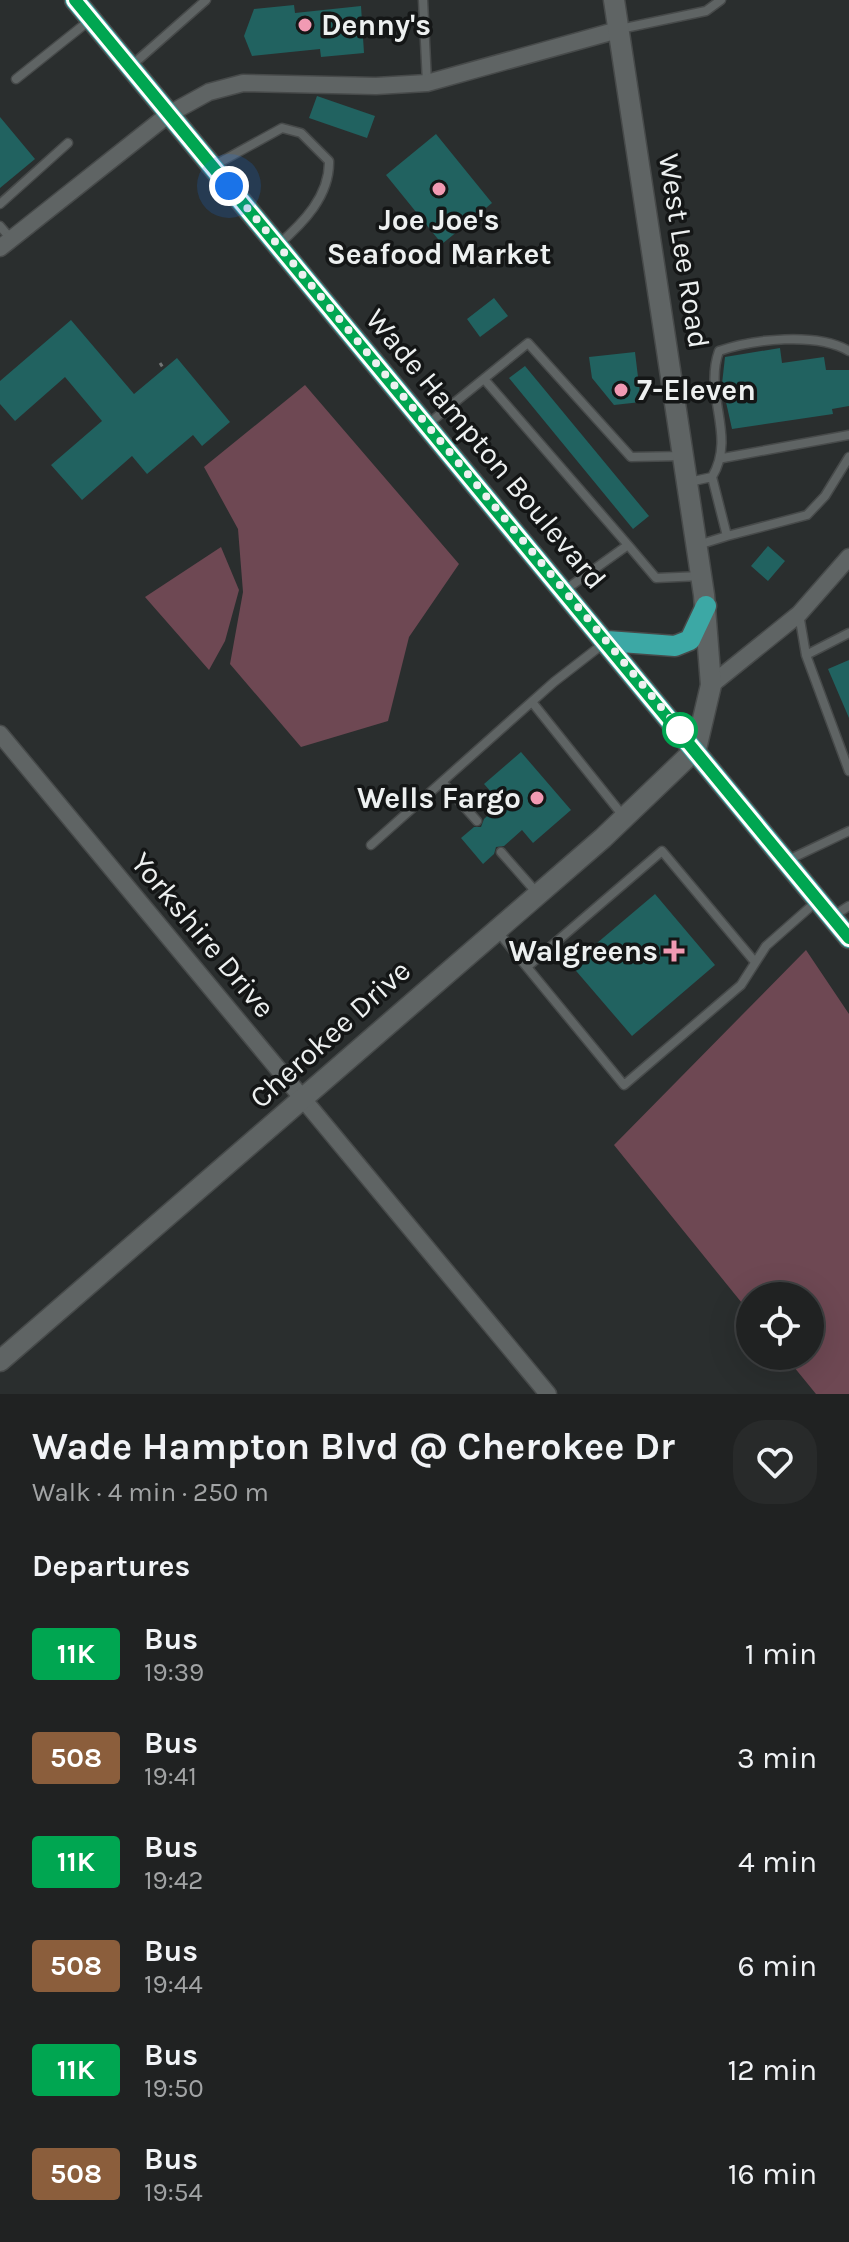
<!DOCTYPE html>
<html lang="en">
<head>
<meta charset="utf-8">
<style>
	body { margin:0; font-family:Karla,sans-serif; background:#282a2a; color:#f1f3f6; height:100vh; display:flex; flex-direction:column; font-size:30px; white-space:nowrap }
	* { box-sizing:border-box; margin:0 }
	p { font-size:26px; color:#a2a4a5 }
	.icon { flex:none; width:44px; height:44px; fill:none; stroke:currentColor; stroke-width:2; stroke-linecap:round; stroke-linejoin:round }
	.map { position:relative; height:1394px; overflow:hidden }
	.sheet { display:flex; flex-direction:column; background:#202222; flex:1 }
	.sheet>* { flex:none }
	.badge { padding:0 16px; border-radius:6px; font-size:28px; line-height:52px }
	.tools { position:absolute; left:736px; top:1282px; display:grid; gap:16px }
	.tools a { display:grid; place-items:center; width:88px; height:88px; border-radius:50%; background:#202222; box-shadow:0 8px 32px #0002,0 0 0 2px #3d3f40; font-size:40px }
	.you { position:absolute; width:40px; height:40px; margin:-20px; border:6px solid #fff; border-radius:50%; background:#1a73e8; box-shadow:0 0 0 12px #1a73e833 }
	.map>.badge { position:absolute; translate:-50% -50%; box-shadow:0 0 0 4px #fff }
	h2 { padding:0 32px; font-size:30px; line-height:72px }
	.round { display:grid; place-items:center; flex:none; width:84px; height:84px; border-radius:32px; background:#282a2a }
	.overview { display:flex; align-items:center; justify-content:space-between; height:136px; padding:0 32px }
	h1 { font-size:38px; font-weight:700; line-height:60px }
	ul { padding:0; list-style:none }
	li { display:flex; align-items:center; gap:24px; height:104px; padding:0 32px }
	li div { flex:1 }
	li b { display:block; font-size:30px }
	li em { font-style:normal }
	li .badge { min-width:88px; font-weight:700; text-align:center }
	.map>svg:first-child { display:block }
</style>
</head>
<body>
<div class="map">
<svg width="849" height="1394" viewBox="0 0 849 1394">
	<rect width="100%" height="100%" fill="#2a2e2e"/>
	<path fill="#6e4853" d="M305 385 459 564 409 637 388 721 301 747 230 664 243 592 238 529 204 467Z
		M221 547 239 590 225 641 209 670 145 597Z
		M806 950 849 1014V1394H816L785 1356H810V1296H750V1313L614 1145Z"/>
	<path fill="#216260" d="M294 5 295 13 361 6 364 53 321 57 320 49 252 56 244 36 254 9Z
		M317 96 375 116 367 138 309 118Z
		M0 117 35 159 0 188Z
		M436 134 492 203 442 244 386 175Z
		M494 298 508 316 480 337 467 319Z
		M71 320 134 394 177 358 230 422 202 446 193 435 147 474 132 456 82 500 51 465 102 421 65 377 15 421 0 404V381Z
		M780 348 782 363 824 357 826 370H849V406L832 409 833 414 732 429 722 384 725 357Z
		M635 352 641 402 614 405 592 378 589 357Z
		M525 366 649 516 633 529 509 378Z
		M768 546 785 561 768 581 751 566Z
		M849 660V718L828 669Z
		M521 752 571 810 533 843 522 830 504 846 496 847 494 854 483 864 461 838 474 827H481L484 819 501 803 484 784Z
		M655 894 715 965 632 1036 571 965Z"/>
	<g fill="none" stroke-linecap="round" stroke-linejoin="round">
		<g stroke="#474a4a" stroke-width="11">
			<path id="service" d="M423 0 427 83
				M620 29 706 11 721 0
				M131 66 206 0
				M16 79 90 20
				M213 166 282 128 301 133 329 161C330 196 303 223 278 245
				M0 204 68 143
				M0 226 11 239
				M484 379 628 545
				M428 424 528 343 631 457 683 456
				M723 458 849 435
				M689 482 712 477C737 435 703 396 719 351 753 339 817 332 849 351
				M727 536 807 515 825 496 849 457
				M698 545 727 536 712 477
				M565 590 628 545 656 578 701 576
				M799 614 806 655 849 633
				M806 655 849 771
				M532 702 624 817
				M442 782 477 821
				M371 845 554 682 603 644
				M501 852 537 893
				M786 861 849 831
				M833 916 849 906
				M498 932 624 1085 741 985 766 946 817 901
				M527 967 662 851 755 962"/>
		</g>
		<g stroke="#474a4a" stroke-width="19">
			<path id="minor" d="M0 248 169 114 209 92 243 83 376 86 427 83 618 30
				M711 685 799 614 849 557
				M0 734 548 1394"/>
		</g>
		<g stroke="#474a4a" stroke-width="23">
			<path id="tertiary" d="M0 1361 603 838 696 749 711 685 704 595 614 0"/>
		</g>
		<g stroke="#474a4a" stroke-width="23">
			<path id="primary" d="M75 0 849 938
				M607 641 675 646 690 640 706 606"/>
		</g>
		<path stroke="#717474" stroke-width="3" stroke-dasharray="4 6" stroke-linecap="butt" d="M160 363 164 369"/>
		<use href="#service" stroke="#5f6464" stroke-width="8"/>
		<use href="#minor" stroke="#5f6464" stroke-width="16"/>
		<use href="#tertiary" stroke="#5f6464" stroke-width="20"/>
		<use href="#primary" stroke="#3ca8a5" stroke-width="20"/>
	</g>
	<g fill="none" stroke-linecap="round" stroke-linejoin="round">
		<g stroke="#fff" stroke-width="18">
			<path id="line" d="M75 0 849 938"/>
		</g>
		<use href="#line" stroke="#00a651" stroke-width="12"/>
		<path stroke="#edf0f0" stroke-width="8" stroke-dasharray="0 14.4" d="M229 186 680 730"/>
	</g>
	<g fill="#f19ab3" stroke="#141616" stroke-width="3">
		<circle cx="305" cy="25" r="8"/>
		<circle cx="439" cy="189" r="8"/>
		<circle cx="621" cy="390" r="8"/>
		<circle cx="537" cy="798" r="8"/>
		<path d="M670 939h8v8h8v8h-8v8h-8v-8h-8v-8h8z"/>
	</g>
	<circle fill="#fff" stroke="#00a651" stroke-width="4" cx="680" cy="730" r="16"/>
	<g text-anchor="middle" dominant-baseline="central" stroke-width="7" stroke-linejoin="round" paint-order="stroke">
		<g font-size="30" font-weight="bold" fill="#edf0f0" stroke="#141616" text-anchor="start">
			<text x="321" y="25">Denny's</text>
			<text x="439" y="220" text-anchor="middle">Joe Joe's<tspan x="439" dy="34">Seafood Market</tspan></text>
			<text x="637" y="390">7-Eleven</text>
			<text x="521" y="798" text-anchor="end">Wells Fargo</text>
			<text x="658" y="951" text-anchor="end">Walgreens</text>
		</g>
		<g font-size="30" fill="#edf0f0" stroke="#141616">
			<text transform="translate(684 251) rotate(81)">West Lee Road</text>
			<text transform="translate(486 449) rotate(50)">Wade Hampton Boulevard</text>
			<text transform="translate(203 935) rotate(50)">Yorkshire Drive</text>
			<text transform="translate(330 1034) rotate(-42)">Cherokee Drive</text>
		</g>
	</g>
</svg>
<div class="tools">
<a><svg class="icon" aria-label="locate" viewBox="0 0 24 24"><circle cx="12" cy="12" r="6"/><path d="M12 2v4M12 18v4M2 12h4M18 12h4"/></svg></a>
</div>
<div class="you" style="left:229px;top:186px"></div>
</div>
<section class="sheet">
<div class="overview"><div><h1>Wade Hampton Blvd @ Cherokee Dr</h1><p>Walk · 4 min · 250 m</p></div><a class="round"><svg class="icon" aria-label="heart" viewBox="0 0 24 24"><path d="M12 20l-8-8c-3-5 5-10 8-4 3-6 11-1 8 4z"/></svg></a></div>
<h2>Departures</h2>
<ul>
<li><span class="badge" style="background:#00a651;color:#fff">11K</span><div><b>Bus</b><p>19:39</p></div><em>1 min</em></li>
<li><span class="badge" style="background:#8b5e3c;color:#fff">508</span><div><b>Bus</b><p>19:41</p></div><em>3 min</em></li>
<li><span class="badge" style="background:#00a651;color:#fff">11K</span><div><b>Bus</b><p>19:42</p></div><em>4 min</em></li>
<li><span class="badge" style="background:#8b5e3c;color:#fff">508</span><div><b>Bus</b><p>19:44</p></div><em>6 min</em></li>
<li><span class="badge" style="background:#00a651;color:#fff">11K</span><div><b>Bus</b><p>19:50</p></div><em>12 min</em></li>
<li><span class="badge" style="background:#8b5e3c;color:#fff">508</span><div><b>Bus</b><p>19:54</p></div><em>16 min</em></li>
</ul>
</section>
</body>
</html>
